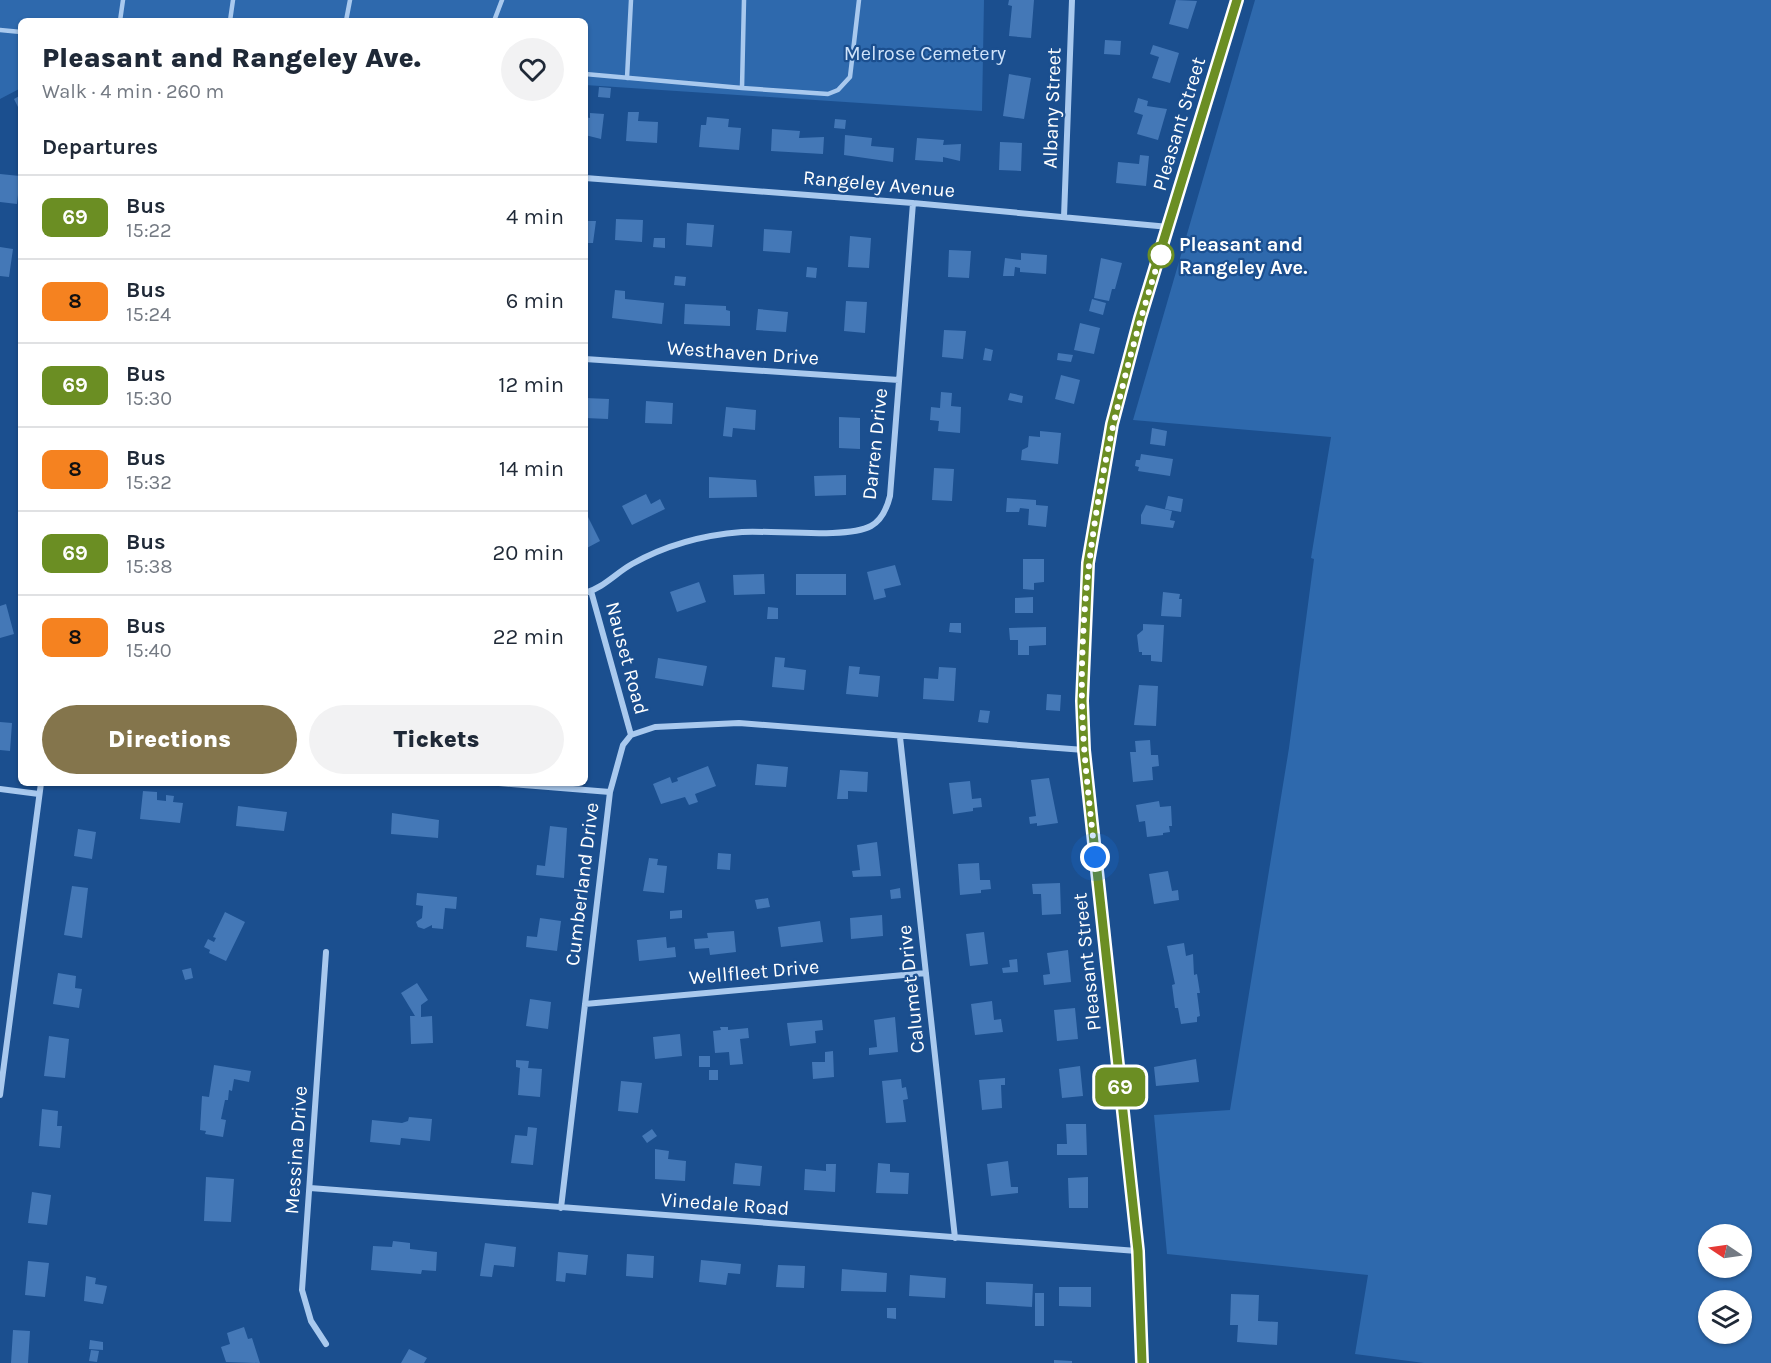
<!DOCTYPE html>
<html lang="en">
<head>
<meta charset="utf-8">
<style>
	body { margin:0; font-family:Karla,sans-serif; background:#f2f2f3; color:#1f2937; height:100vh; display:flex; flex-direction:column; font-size:22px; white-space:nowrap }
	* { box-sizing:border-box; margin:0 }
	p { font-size:20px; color:#747a83 }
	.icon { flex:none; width:33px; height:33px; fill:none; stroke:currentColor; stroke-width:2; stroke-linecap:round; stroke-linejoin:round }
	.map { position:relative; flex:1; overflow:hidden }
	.details { position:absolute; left:18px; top:18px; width:570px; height:768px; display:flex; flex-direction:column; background:#fff; border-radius:9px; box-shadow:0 2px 4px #0004 }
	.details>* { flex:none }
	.badge { padding:0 12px; border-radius:9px; font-size:21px; line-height:39px }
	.needle { width:39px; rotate:283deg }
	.tools { position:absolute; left:1698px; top:1224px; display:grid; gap:12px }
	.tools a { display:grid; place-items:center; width:54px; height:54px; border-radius:50%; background:#fff; box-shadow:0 2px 4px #0004; font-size:30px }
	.you { position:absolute; width:30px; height:30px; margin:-15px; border:4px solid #fff; border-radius:50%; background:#1a73e8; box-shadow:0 0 0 9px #1a73e833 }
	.map>.badge { position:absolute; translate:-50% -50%; box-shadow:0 0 0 3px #fff }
	h2 { padding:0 24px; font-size:22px; line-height:54px }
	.round { display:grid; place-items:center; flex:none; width:63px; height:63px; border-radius:32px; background:#f2f2f3 }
	.headline { display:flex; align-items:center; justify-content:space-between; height:102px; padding:0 24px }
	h1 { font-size:28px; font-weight:800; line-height:45px }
	.cta { display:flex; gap:12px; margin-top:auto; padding:12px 24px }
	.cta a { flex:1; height:69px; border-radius:36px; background:#84754c; color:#fff; font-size:24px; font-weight:800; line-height:69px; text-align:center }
	.cta a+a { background:#f2f2f3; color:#1f2937 }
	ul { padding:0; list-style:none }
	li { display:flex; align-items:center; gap:18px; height:84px; padding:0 24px; border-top:2px solid #e0e1e3 }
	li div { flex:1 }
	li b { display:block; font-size:22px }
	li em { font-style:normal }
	li .badge { min-width:66px; font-weight:700; text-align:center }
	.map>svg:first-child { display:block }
</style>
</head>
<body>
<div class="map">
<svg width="1771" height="1363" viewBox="0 0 1771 1363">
	<rect width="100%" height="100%" fill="#1b4f8f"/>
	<path fill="#2e69ad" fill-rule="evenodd" d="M0 0H984L982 111 585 85V21H21V88L0 99Z
		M1255 0H1771V1363H1424L1355 1354 1368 1275 1167 1254 1154 1115 1230 1110 1289 748 1314 559 1311 558 1331 437 1133 420ZM1742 1234V1268H1708V1234ZM1742 1300V1334H1708V1300Z"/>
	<path fill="#4478b7" d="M1009 0H1034L1031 38 1009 36 1012 6 1008 5Z
		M1176 0 1197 1 1188 29 1169 24Z
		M1105 40 1121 41 1120 55 1104 54Z
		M1153 45 1179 53 1170 83 1152 78 1159 57 1150 54Z
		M1009 74 1031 78 1024 119 1003 116Z
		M599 87 611 88 610 98 598 97Z
		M21 95V108L19 109 14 99Z
		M1138 98 1148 101 1147 106 1167 109 1158 140 1137 134 1143 115 1134 112Z
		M628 112H639L638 121 658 122 657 143 626 141Z
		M590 113 604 114 601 139 585 135V117L590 118Z
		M707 117 729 119 728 127 741 128 739 150 699 147 701 125H706Z
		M835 119 846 120 845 129 834 128Z
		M772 129 800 131 799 138 824 137 823 154 771 151Z
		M845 135 872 138 871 146 894 148 893 162 844 155Z
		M917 138 944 140 943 145 961 144 960 161 943 157V162L915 160Z
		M1000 142 1022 143 1021 171 999 170Z
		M1140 155 1149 156 1146 186 1116 183 1118 162 1139 164Z
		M0 174 20 176 17 204 0 202Z
		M616 219 643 220 642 242 615 240Z
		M585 221H596L593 243H585Z
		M687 223 714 225 712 247 686 245Z
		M764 229 792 231 790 253 763 251Z
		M850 236 871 238 869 268 848 267Z
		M654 238H665V248L653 247Z
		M0 247 13 249 9 277 0 276Z
		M949 250 971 251 969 278 948 277Z
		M1021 253 1047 255 1046 274 1020 272V268L1015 267 1014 276H1003L1005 258 1021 260Z
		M1101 258 1122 263 1115 289H1112L1109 301 1094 298Z
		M807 267 817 268 816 278 806 277Z
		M675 276 686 277 685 286 674 285Z
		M615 290 625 291V299L664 303 662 324 612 318Z
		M1092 299 1106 303 1103 315 1089 311Z
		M846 301 867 302 865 333 844 331Z
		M685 304 726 306V310L730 311V326L684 324Z
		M758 309 788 312 786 332 756 330Z
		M1080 323 1100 328 1094 354 1074 350Z
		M944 330 966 331 963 359 942 357Z
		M985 348 993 350 991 361 983 360Z
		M1058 353 1073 355 1071 362 1057 360Z
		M1061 375 1080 380 1074 404 1055 399Z
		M941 392 952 393 951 406 961 407 960 433 938 431 939 421 930 420 931 407 940 408Z
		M1010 393 1023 396 1022 403 1008 400Z
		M585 398 609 399 608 419 585 418Z
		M646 401 673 403 672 424 645 423Z
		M726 407 756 410 755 430 733 428 732 437 723 436Z
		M839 417 860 418V449L839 448Z
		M1152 428 1167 431 1165 446 1150 444Z
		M1040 431 1061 433 1058 464 1021 460 1022 450 1028 447 1029 436 1040 437Z
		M1141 454 1173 459 1170 476 1138 471 1139 467 1135 466 1136 460H1140Z
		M934 468 954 469 952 501 932 500Z
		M846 475V495L815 496 814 476Z
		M709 477 756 480 757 497 709 498Z
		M646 494 651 504 660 499 665 509 632 525 622 506Z
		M1168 496 1183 499 1181 512 1165 509Z
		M1007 498 1036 500V505L1048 506 1046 527 1028 525 1029 509 1020 508 1019 512H1006Z
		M1146 505 1172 511 1170 520 1175 521 1173 528 1141 524V515Z
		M587 515 600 541 585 549V516Z
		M1023 559H1044V582L1034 583V590L1023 589Z
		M895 565 901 585 884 589 886 597 874 600 867 572Z
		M764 574 765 594 734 595 733 575Z
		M796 574H846V595H796Z
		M699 582 706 602 677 612 670 592Z
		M1163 592 1180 594 1179 599H1182L1181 617 1161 616Z
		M1033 597V613H1015V598Z
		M6 604 14 634 0 638V606Z
		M768 607 778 608V619H767Z
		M950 623H961V633L949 632Z
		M1143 624 1164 625 1162 662 1151 661V655H1142V652H1139L1137 635 1143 630Z
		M1046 627V645L1029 646V655H1018V640H1010L1009 628Z
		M775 657 785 658 784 667 806 670 804 690 772 687Z
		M658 658 707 666 703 686 655 678Z
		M849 666 860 667 859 674 880 676 878 697 846 694Z
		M939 667 956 668 954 701 923 699 924 678 938 679Z
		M1139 685 1158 686 1156 726 1134 725Z
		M1047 694 1061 695 1060 711 1046 710Z
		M980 710 990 711 988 723 978 722Z
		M0 722 12 723 10 751 0 750Z
		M1150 740 1151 755H1158L1159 766 1152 767 1153 780 1133 782 1130 752H1136L1135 741Z
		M757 764 788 767 786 787 755 785Z
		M708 766 716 786 695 794 698 802 689 805 685 797 661 804 653 784 670 777 672 783 678 781 677 778Z
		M840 770 868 772 867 792 848 791V799H837Z
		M1049 778 1058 823 1037 826V823L1030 824 1029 817 1036 816 1031 780Z
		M970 781 972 799 981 798 982 807 973 808V811L953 814 949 783Z
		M143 791 157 792V800L166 801V795L174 796 173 802 183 803 180 823 140 819Z
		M1159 801 1160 807 1171 806 1172 826H1169L1170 832 1163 833V835L1147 837 1145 821 1139 822 1136 805Z
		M238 806 287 812 284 831 236 826Z
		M392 813 439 820 438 838 391 834Z
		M550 826 567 828 564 878 536 875 537 865 545 866Z
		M78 829 96 832 92 859 74 856Z
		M877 842 881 876 853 877 852 871 860 870 857 845Z
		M718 853 731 854 730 870 717 869Z
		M649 858 658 859 657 865 667 866 664 893 643 891Z
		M979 863 980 880H990L991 889 981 890V893L960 895 958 864Z
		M1168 871 1172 891 1178 890 1179 900 1154 904 1149 874Z
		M1060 883 1061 914 1042 915 1041 894H1033L1032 884Z
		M72 886 88 888 82 938 64 935Z
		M900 888 901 898 891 899 890 890Z
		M417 893 457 897 456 909 445 908 443 929 432 928V925L424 929 418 927 416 922 422 918 423 906 416 905Z
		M768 898 770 907 757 909 755 900Z
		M682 910V918L670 919V911Z
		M225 912 245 922 226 961 209 953 210 950 204 947 208 939 214 942 216 938 213 937Z
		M882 915 883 936 851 939 850 918Z
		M540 918 561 921 557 951 526 947 527 936 537 937Z
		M820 921 823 942 781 947 778 927Z
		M734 931 736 952 710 955 709 948 695 949 694 939 708 938 707 933Z
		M984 932 988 964 970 966 966 934Z
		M666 937 667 948 675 947 676 957 639 961 637 940Z
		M1184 943 1186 956 1193 954 1194 975 1197 974 1200 993H1197L1200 1016 1197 1017V1022L1181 1024 1178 1008H1175L1172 985 1175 984 1167 946Z
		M1068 950 1071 982 1044 985 1043 975 1050 974 1047 953Z
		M1017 959 1018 972 1003 973 1002 968 1010 967 1009 960Z
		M191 968 193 978 185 980 182 970Z
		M58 973 76 976 75 988 82 989 79 1008 53 1004Z
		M417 983 428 1000 421 1005V1017L432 1016 433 1043 411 1044 410 1016H415L401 993Z
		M530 999 551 1002 548 1029 526 1026Z
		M992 1001 994 1020 1001 1019 1003 1032 975 1035 971 1004Z
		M1075 1008 1078 1039 1057 1041 1054 1010Z
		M895 1017 898 1052 869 1055V1048L877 1047 874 1020Z
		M822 1020 823 1030 815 1031 816 1043 790 1046 787 1023Z
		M720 1027H728V1030L748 1028 749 1038 740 1039 743 1064 730 1065 729 1052 715 1053 713 1031 721 1030Z
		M680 1034 682 1056 655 1059 653 1037Z
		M49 1036 69 1039 65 1078 44 1076Z
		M833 1051 834 1077 813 1079 812 1062H825V1052Z
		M699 1056H710V1067H699Z
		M1196 1059 1199 1082 1156 1086 1154 1067Z
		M516 1060 529 1061 528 1068 542 1069 540 1097 518 1095 520 1068 516 1067Z
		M214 1065 251 1071 249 1082 234 1079 232 1091 229 1090 228 1100H225L221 1119 226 1120 223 1137 205 1134 206 1131 200 1130 202 1096 209 1097Z
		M1080 1066 1083 1096 1062 1098 1059 1069Z
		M709 1070H718V1080H709Z
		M1005 1078V1085H1001L1002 1108 982 1110 979 1080Z
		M901 1079 902 1088 906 1087 908 1099 903 1100 906 1122 886 1123 882 1081Z
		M621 1081 642 1083 638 1113 618 1111Z
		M42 1109 58 1111 57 1126H62L60 1148 39 1146Z
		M409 1117 432 1119 430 1141 401 1138 400 1145 370 1142 372 1120 402 1123 408 1121Z
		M1066 1124H1086L1087 1155H1057V1144H1067Z
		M528 1127 537 1128 533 1165 511 1163 515 1135 527 1136Z
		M652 1129 657 1136 647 1143 642 1136Z
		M655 1149 669 1151 668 1159 686 1161 685 1181 655 1179Z
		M1008 1161 1011 1187H1018V1193L991 1196 987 1164Z
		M735 1163 762 1166 760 1186 733 1184Z
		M878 1163 890 1164V1172L909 1173 908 1194 876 1193Z
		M826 1164H836L835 1192 804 1190 805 1169 826 1171Z
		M206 1177 234 1179 231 1222 204 1221Z
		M1088 1177V1208H1069L1068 1178Z
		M32 1192 51 1195 47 1225 28 1223Z
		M393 1241 410 1243V1249L437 1252 436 1271 422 1270 421 1274 371 1270 373 1246 392 1247Z
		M485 1243 516 1247 514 1267 494 1265 492 1277 480 1276Z
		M558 1252 588 1255 586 1275 566 1273 565 1282 556 1281Z
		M627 1254 654 1256 653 1278 626 1276Z
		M701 1260 741 1264 740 1274 728 1273 726 1285 699 1282Z
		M28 1261 49 1263 45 1297 25 1295Z
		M778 1265 805 1266 804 1288 776 1287Z
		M842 1269 887 1273 886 1292 841 1291Z
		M910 1275 946 1278 945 1298 909 1296Z
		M86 1276 96 1278 95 1284 107 1286 103 1304 84 1301Z
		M986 1282 1033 1284 1032 1307 986 1304Z
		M1059 1287H1091V1307L1059 1306Z
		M1035 1293H1044V1326H1035Z
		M1231 1294 1259 1295 1258 1321 1278 1322 1277 1345 1237 1342 1238 1325H1230Z
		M887 1308H896V1319L887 1318Z
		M244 1327 248 1339 252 1338 260 1363 226 1362 221 1347 230 1344 227 1333Z
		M13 1330 30 1331 28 1363H11Z
		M90 1340 103 1342V1350L89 1349Z
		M409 1349 427 1358 424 1363H401Z
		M91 1350 99 1351 97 1362 89 1361Z
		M1054 1360 1072 1361V1363H1054Z"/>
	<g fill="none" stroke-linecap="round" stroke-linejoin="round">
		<path stroke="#a9c9ee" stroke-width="4.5" d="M120 21 123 0
			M230 21 233 0
			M346 21 350 0
			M494 21 502 0
			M0 30 21 32
			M585 74 742 88 744 0
			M627 78 631 0
			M742 88 828 94 838 90 850 77 859 0"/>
		<path stroke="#a9c9ee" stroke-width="6" d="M585 178 913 203 1169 227
			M1064 217 1072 0
			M585 359 899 380
			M591 591 631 735
			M585 593C603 588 616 573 632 564 666 545 703 535 742 532 772 530 847 539 871 526 882 520 887 508 890 496L913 203
			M900 737 955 1238
			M499 783 610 792
			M0 789 39 794
			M585 1004 926 973
			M0 1095 41 783
			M310 1188 1137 1251
			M561 1208 610 792 623 745 631 735 655 727 739 723 1084 750
			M326 1344 311 1321 302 1290 326 952"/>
		<path stroke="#d6e6fa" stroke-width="12" d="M1142 1363 1138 1251 1084 750 1082 701 1088 563 1112 424 1140 318 1237 0"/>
	</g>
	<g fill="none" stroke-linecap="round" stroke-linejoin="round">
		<g stroke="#fff" stroke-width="14">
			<path id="line" d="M1142 1363 1138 1251 1084 750 1082 701 1088 563 1112 424 1140 318 1237 0"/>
		</g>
		<use href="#line" stroke="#6b8e23" stroke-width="9"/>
		<path stroke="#fff" stroke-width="6" stroke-dasharray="0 10.8" d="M1095 857C1090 806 1083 755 1082 704 1079 548 1115 396 1162 250L1161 255"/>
	</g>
	<circle fill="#fff" stroke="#6b8e23" stroke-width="3" cx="1161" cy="255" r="12"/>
	<g text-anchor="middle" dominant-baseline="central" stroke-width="4.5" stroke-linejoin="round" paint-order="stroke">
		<g font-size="20" fill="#cfe3fa" stroke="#1b4f8f">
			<text x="925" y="53">Melrose Cemetery</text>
		</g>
		<g font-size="20" fill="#fff" stroke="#1b4f8f">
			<text transform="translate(1052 108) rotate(-88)">Albany Street</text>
			<text transform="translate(1179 124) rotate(-73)">Pleasant Street</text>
			<text transform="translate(879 184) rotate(5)">Rangeley Avenue</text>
			<text transform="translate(743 353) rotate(4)">Westhaven Drive</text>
			<text transform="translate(875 444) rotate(-84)">Darren Drive</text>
			<text transform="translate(627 658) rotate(75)">Nauset Road</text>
			<text transform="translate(582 884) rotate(-83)">Cumberland Drive</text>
			<text transform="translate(1087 962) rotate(-96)">Pleasant Street</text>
			<text transform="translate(754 972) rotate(-5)">Wellfleet Drive</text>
			<text transform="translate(911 989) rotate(-96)">Calumet Drive</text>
			<text transform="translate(296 1150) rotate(-86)">Messina Drive</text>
			<text transform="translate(725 1204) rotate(4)">Vinedale Road</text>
		</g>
		<g font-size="20" font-weight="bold" fill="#fff" stroke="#1b4f8f" text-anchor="start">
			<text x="1179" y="244">Pleasant and<tspan x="1179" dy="23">Rangeley Ave.</tspan></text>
		</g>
	</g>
</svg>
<div class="tools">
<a><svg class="needle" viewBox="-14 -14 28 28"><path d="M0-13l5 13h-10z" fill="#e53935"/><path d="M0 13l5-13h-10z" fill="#747a83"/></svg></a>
<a><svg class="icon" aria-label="layers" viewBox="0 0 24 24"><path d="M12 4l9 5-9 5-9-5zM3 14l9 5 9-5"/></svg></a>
</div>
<div class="you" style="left:1095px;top:857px"></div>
<b class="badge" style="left:1120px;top:1087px;background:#6b8e23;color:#fff">69</b>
<section class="details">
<div class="headline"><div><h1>Pleasant and Rangeley Ave.</h1><p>Walk · 4 min · 260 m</p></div><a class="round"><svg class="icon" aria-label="heart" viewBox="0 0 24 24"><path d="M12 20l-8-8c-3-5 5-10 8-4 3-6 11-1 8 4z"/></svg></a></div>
<h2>Departures</h2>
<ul>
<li><span class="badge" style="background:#6b8e23;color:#fff">69</span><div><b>Bus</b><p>15:22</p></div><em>4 min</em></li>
<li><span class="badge" style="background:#f58220;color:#111">8</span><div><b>Bus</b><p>15:24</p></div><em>6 min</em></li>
<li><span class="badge" style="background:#6b8e23;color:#fff">69</span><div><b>Bus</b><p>15:30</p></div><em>12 min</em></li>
<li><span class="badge" style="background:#f58220;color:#111">8</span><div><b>Bus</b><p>15:32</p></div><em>14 min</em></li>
<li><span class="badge" style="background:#6b8e23;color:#fff">69</span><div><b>Bus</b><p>15:38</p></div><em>20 min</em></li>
<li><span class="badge" style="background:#f58220;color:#111">8</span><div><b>Bus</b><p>15:40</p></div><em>22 min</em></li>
</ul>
<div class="cta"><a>Directions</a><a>Tickets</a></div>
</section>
</div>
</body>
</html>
